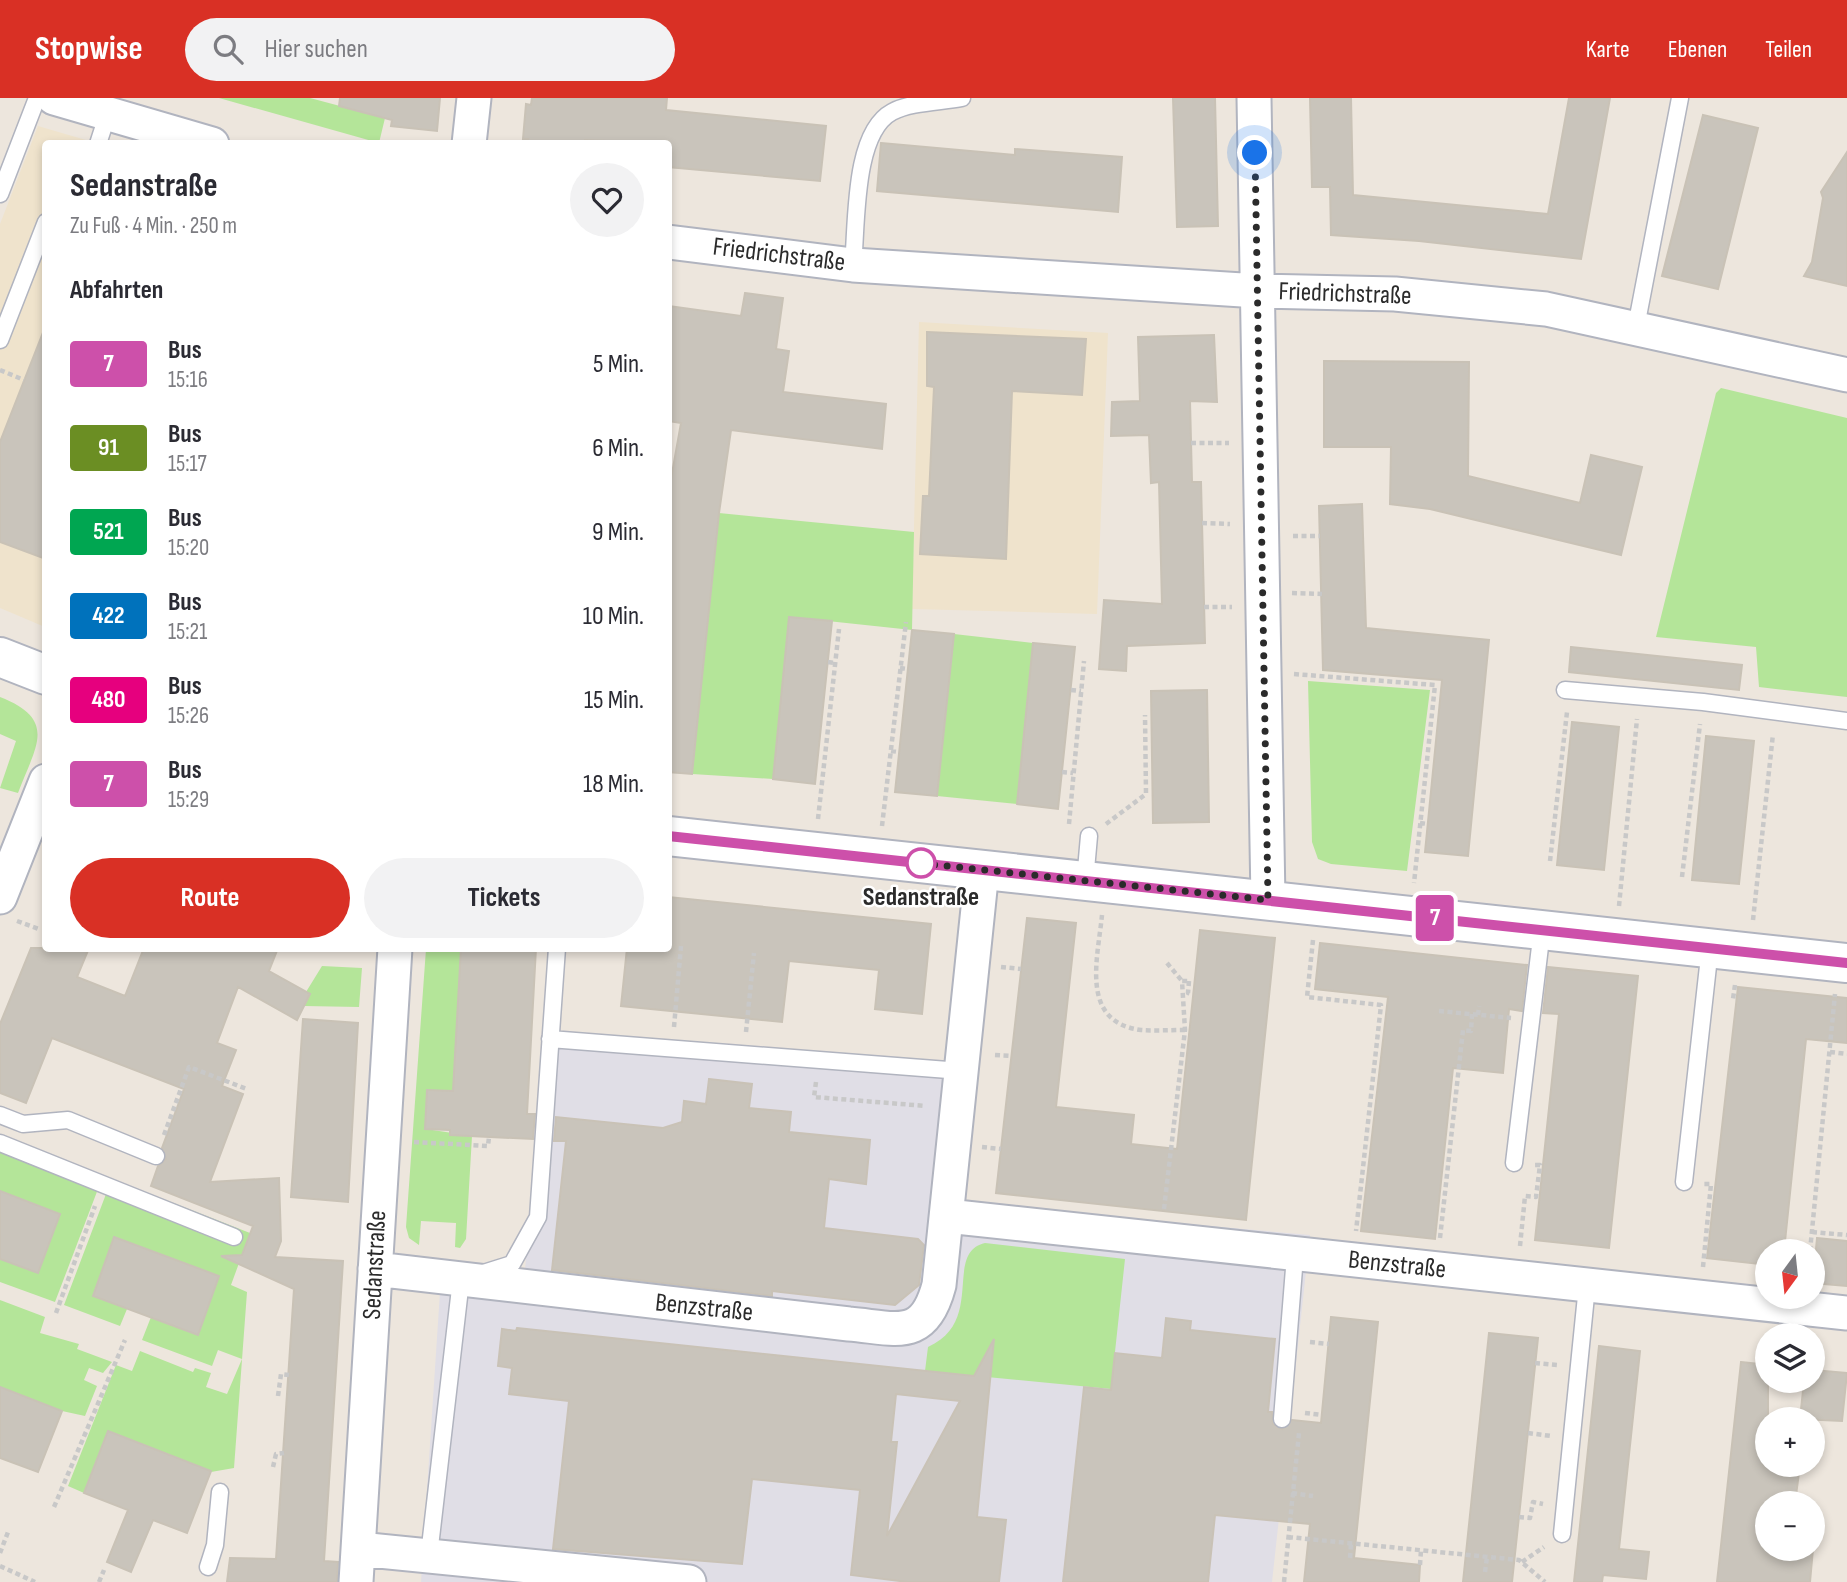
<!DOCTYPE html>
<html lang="de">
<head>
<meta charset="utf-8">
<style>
	body { margin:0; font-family:"Sofia Sans Condensed",sans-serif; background:#f2f2f3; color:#2b2b33; height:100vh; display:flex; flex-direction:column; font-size:26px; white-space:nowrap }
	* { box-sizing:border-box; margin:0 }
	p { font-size:23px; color:#7c7c81 }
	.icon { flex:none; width:38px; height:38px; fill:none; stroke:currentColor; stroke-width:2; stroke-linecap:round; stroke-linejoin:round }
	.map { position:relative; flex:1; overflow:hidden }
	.side { position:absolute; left:42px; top:42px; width:630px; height:812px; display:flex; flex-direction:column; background:#fff; border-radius:7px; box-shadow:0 4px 10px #0003 }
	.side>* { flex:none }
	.badge { padding:0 14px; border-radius:5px; font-size:24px; line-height:46px }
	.needle { width:46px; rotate:195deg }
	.fabs { position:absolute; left:1755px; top:1141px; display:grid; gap:14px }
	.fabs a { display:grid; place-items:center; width:70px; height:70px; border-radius:50%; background:#fff; box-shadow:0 4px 10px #0003; font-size:35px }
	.you { position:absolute; width:35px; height:35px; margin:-18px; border:5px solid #fff; border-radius:50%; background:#1a73e8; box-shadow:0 0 0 10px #1a73e833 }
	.map>.badge { position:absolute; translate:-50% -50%; box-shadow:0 0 0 4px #fff }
	h2 { padding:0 28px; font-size:26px; line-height:63px }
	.round { display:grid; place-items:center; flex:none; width:74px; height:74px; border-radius:37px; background:#f2f2f3 }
	.headline { display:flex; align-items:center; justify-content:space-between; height:119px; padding:0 28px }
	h1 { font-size:33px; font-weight:700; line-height:52px }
	.primary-button { display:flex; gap:14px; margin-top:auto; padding:14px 28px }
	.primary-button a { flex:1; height:80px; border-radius:42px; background:#d93025; color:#fff; font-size:28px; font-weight:700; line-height:80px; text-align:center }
	.primary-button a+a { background:#f2f2f3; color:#2b2b33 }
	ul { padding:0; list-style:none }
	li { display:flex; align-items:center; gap:21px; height:84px; padding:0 28px }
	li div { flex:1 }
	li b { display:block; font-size:26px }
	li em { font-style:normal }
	li .badge { min-width:77px; font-weight:700; text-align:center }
	header { display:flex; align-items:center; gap:42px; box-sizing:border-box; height:98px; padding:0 35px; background:#d93025; color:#fff }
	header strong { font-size:33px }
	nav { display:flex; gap:38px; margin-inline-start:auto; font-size:24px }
	.search { width:490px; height:63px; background:#f2f2f3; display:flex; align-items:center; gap:18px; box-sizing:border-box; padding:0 24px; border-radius:38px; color:#7c7c81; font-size:26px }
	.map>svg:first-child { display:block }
</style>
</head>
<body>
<header>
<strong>Stopwise</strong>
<div class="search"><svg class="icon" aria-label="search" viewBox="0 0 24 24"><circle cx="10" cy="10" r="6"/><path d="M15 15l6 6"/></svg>Hier suchen</div>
<nav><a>Karte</a><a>Ebenen</a><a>Teilen</a></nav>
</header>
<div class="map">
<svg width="1847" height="1484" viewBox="0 0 1847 1484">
	<rect width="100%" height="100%" fill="#ede6dd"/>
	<path fill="#e0dee6" d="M545 932 952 964 964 1106 1310 1137 1272 1484H421L440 1194 524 1184Z"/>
	<path fill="#efe3cc" d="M38 28 96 45 46 46 45 529 0 510V126Z
		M919 224 1108 235 1097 516 912 511Z"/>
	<path fill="#b4e599" d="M219 0H310L385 20 379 45Z
		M1721 290 1847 320V599L1759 589 1756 549 1656 539 1716 295Z
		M719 415 914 434 912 532 790 519 773 681 692 676Z
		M954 536 1033 545 1017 706 937 698Z
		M1308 583 1430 592 1407 773 1331 766 1318 761 1312 744Z
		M0 599C59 622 35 649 18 695L0 690 16 643 0 636Z
		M426 851H461L453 993 426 1031 472 1038 466 1141 460 1150 455 1149 456 1125 421 1123 419 1147 409 1140 406 1129Z
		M322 868 362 870 359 909 304 908 310 896 306 894Z
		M0 1037 250 1135 231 1187 247 1194 234 1370 211 1374 109 1333 84 1395 68 1388 116 1267 132 1273 140 1253 193 1274 195 1270 211 1275 206 1289 227 1296 242 1261 218 1252 212 1268 142 1242 151 1219 198 1236 115 1139 93 1197 127 1211 120 1228 64 1207 106 1096 98 1091 55 1204 0 1184V1160L38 1175 60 1116 0 1093Z
		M985 1145 1125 1161 1111 1291 925 1273 928 1249C986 1223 943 1155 985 1145Z
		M0 1202 45 1219 40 1235 79 1246 77 1251 112 1264 103 1275 89 1270 84 1282 97 1288 85 1318 62 1313 0 1289Z"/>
	<path fill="#c9c4bb" stroke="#c9c2b6" stroke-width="2" fill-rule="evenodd" d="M340 0H440L437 33 391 28 392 22 339 8Z
		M532 0H667L666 12 826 28 820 83 668 69V46L585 42 584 46H527L528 41H523L526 6 531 7Z
		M1173 0H1215L1218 128 1177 129Z
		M1310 0H1351L1353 97 1548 116 1569 0H1610L1581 161 1419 143 1331 137 1330 89H1312Z
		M1703 17 1758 30 1718 191 1662 178Z
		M881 45 1015 57V51L1122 59 1118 114 877 93Z
		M1847 54V188L1804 178 1812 164 1823 100 1821 94Z
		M745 195 783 200 776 251 789 253 783 294 886 306 882 351 731 332 719 415 692 676 668 674V398L681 325 668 323V208L741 218Z
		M44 232H46V461L0 444V344Z
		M927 234 1086 241 1082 297 1012 293 1006 461 920 456 923 398H929L934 289 927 288Z
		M1214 237 1217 304 1190 303 1192 384H1201L1205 545 1127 548 1126 573 1099 571 1104 502 1162 506 1159 384 1151 385 1149 337 1111 338 1112 304 1140 303 1138 239Z
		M1324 263 1469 264 1468 378 1580 405 1591 357 1642 369 1621 457 1430 411 1390 406 1391 349H1324Z
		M1362 406 1366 530 1489 542 1468 758 1425 754 1442 582 1323 572 1319 408Z
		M789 519 832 523 815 686 773 681Z
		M912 532 954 536 937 698 895 694Z
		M1033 545 1075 549 1058 711 1017 706Z
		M1571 549 1742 567 1739 592 1569 574Z
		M1207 592 1209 724 1153 725 1151 593Z
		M1572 624 1619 629 1604 772 1557 767Z
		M1706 638 1754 643 1739 786 1692 782Z
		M668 799 931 826 922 916 875 911 879 872 789 863 782 924 621 908 627 850H668Z
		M1027 820 1076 825 1056 1009 1134 1017 1131 1046 1177 1051 1200 832 1275 840 1246 1122 996 1095Z
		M1320 845 1527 867 1522 913 1509 911 1503 975 1453 970 1435 1141 1361 1133 1388 899 1315 891Z
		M31 850H89L77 879 125 898 144 850H278L269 873 310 896 297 922 238 889 217 945 236 952 222 988 243 996 210 1084 279 1080 281 1143 275 1159 343 1163 324 1463 338 1464 337 1484H227L230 1460 276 1461 294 1191 221 1158 242 1157 253 1128 151 1088 158 1068 166 1061 162 1050 184 991 52 940 26 1005 0 995V926Z
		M461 850H536L527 1016H535L533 1041 450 1037V1032L425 1031 427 992 453 993Z
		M1548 869 1638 878 1609 1150 1535 1142 1559 916 1543 915Z
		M1738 889 1847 900V945L1806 941 1784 1153H1768V1167L1707 1160Z
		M303 921 358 925 348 1104 291 1099Z
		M709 981 752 986 749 1010 791 1014 789 1034 870 1042 866 1086 829 1081 824 1130 918 1141 924 1147 919 1187 895 1207 772 1193V1198L552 1172 566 1043H554L556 1019 663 1030 682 1024 684 1003 706 1006Z
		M0 1093 60 1116 38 1175 0 1161Z
		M114 1139 219 1178 198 1237 93 1198Z
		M1817 1140 1847 1143V1188L1813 1185Z
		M1331 1219 1378 1224 1354 1460 1420 1467 1419 1484H1304L1310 1426 1215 1417 1208 1484H1063L1084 1289 1111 1292 1115 1255 1162 1260 1166 1220 1191 1223 1190 1232 1275 1241 1268 1314H1272L1273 1326 1282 1331 1292 1322 1321 1325Z
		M517 1230 974 1278 994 1241 977 1419 1006 1422 999 1484H908L851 1477 860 1392 752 1381 742 1466 553 1451 569 1303 509 1296 512 1270 498 1268 502 1231 516 1233ZM896 1296 960 1303 887 1438 897 1344H891Z
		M1489 1235 1538 1240 1512 1484H1463Z
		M1599 1248 1640 1253 1619 1451 1649 1454 1646 1481 1603 1477 1602 1484H1574Z
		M1741 1264 1768 1267V1367H1800L1795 1405H1768V1451H1813L1810 1484H1717Z
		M1813 1272 1847 1275 1842 1323 1800 1321 1804 1283H1813Z
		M0 1289 62 1313 38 1374 0 1360Z
		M108 1333 211 1373 187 1435 153 1422 131 1474 107 1464 128 1412 84 1395Z"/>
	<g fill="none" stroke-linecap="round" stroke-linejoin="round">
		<g stroke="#b1b4bf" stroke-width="19">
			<path id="lane" d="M98 46 108 15
				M0 96 37 0
				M853 167C857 126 853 35 892 14 910 4 941 4 962 0
				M1636 229 1680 0
				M0 242 46 124
				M1565 592 1703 604 1847 623
				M1085 783 1089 738
				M550 941 961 973
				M0 1017 23 1026 68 1022 156 1058
				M0 1045 234 1139
				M1514 1065 1542 832
				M1684 1084 1710 850
				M1282 1321 1295 1158
				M1562 1436 1587 1188
				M429 1457 461 1182 512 1166 538 1119 557 850
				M208 1469 215 1447 220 1394"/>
		</g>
		<g stroke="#b1b4bf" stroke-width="37">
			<path id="street" d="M54 0 212 46
				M1254 0 1268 802
				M469 46 474 0
				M668 144 853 167 1258 193 1395 196 1546 211 1847 277
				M0 799 46 683
				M947 1118 1847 1215
				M375 1171 849 1226C897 1230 924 1244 939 1187L982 772
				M359 1451 689 1484
				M356 1484 395 850"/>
		</g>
		<g stroke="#b1b4bf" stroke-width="42">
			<path id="secondary" d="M0 559 46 577
				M668 738 1847 865"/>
		</g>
		<path stroke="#c8c8c8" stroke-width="4.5" stroke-dasharray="5 3.5" stroke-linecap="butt" d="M0 272 24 282
			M1191 345H1229
			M1202 425 1230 426
			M1293 438H1320
			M1292 495 1322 496
			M1204 509H1232
			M828 564 835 565
			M900 570 908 571
			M1294 576 1435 587 1414 785
			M1071 592 1081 593
			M891 653 899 654
			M1062 674 1073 675
			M818 721 839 531
			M1420 725 1428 726
			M1069 726 1084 563
			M1106 726 1146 696 1145 617
			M882 728 906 524
			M1550 763 1567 614
			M1682 779 1700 626
			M1619 808 1637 621
			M1102 817C1098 860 1079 924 1141 932 1155 933 1170 932 1185 932
			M1753 822 1773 636
			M17 823 39 831
			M1313 842 1307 899 1381 907 1356 1133
			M1167 865 1182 883
			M1001 869 1021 871
			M1189 883 1188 895 1193 896
			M1735 887 1733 901H1736
			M1439 913 1511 920
			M1478 917 1479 908
			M674 929 681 848
			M746 934 754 855
			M1830 954 1847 956
			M995 957 1011 958
			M816 984 814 999 926 1008
			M164 1037 189 969 247 991
			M414 1044 488 1048 489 1039
			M982 1049 1001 1051
			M1164 1111 1185 932 1182 883H1189
			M1812 1134 1847 1137
			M1440 1140 1463 932 1471 933 1472 916
			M1520 1148 1525 1098 1536 1099 1540 1067H1534
			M1810 1153 1835 896
			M1703 1169 1711 1086H1704
			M56 1215 95 1108
			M1310 1244 1329 1246
			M1535 1265 1557 1267
			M278 1298 281 1276 289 1277
			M1305 1315 1322 1317
			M1528 1335 1551 1338
			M273 1369 276 1356 284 1355
			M1292 1395 1313 1398
			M54 1409 125 1242
			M1519 1419 1530 1420 1533 1404 1543 1406
			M1288 1439 1519 1462 1545 1484
			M0 1455 8 1434
			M1350 1460 1351 1445
			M1522 1464 1544 1449
			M1420 1467 1421 1452
			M0 1468 35 1484
			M1485 1474 1487 1459
			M99 1484 104 1472
			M1284 1484 1299 1335"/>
		<use href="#lane" stroke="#fff" stroke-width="16"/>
		<use href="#street" stroke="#fff" stroke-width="33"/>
		<use href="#secondary" stroke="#fff" stroke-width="38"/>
	</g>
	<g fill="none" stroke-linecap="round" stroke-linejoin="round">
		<g stroke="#fff" stroke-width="16">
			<path id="line" d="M668 738 1847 865"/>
		</g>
		<use href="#line" stroke="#cd50aa" stroke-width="10"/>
		<path stroke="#2b2b2b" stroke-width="7" stroke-dasharray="0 12.6" d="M921 765 909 764 1268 802 1255 55"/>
	</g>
	<circle fill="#fff" stroke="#cd50aa" stroke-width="3.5" cx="921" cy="765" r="14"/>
	<g text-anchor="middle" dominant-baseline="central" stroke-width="5" stroke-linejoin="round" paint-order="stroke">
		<g font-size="26" fill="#2b2b2b" stroke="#fff">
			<text transform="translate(779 157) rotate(7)">Friedrichstraße</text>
			<text transform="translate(1345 196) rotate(2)">Friedrichstraße</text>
			<text transform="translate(375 1167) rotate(-87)">Sedanstraße</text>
			<text transform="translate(1397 1167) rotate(6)">Benzstraße</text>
			<text transform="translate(704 1210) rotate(6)">Benzstraße</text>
		</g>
		<g font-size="26" font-weight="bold" fill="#2b2b2b" stroke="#fff">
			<text x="921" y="799">Sedanstraße</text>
		</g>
	</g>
</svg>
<div class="fabs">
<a><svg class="needle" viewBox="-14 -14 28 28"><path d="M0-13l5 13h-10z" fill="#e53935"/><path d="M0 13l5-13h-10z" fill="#7c7c81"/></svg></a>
<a><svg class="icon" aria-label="layers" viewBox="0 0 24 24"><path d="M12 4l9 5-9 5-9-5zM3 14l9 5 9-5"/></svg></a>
<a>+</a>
<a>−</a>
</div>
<div class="you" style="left:1255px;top:55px"></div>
<b class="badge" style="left:1435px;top:820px;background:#cd50aa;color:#fff">7</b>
<section class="side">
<div class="headline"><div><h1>Sedanstraße</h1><p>Zu Fuß · 4 Min. · 250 m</p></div><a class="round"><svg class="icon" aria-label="heart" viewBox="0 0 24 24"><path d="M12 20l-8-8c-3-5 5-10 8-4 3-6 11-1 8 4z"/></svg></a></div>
<h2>Abfahrten</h2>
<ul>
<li><span class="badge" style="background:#cd50aa;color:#fff">7</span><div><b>Bus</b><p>15:16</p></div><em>5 Min.</em></li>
<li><span class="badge" style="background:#6b8e23;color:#fff">91</span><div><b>Bus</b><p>15:17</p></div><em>6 Min.</em></li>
<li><span class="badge" style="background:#00a651;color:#fff">521</span><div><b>Bus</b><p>15:20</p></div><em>9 Min.</em></li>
<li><span class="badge" style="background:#0072bc;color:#fff">422</span><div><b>Bus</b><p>15:21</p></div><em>10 Min.</em></li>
<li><span class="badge" style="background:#e6007e;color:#fff">480</span><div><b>Bus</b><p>15:26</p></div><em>15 Min.</em></li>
<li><span class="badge" style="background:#cd50aa;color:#fff">7</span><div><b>Bus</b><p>15:29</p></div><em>18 Min.</em></li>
</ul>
<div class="primary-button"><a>Route</a><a>Tickets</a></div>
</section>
</div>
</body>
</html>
